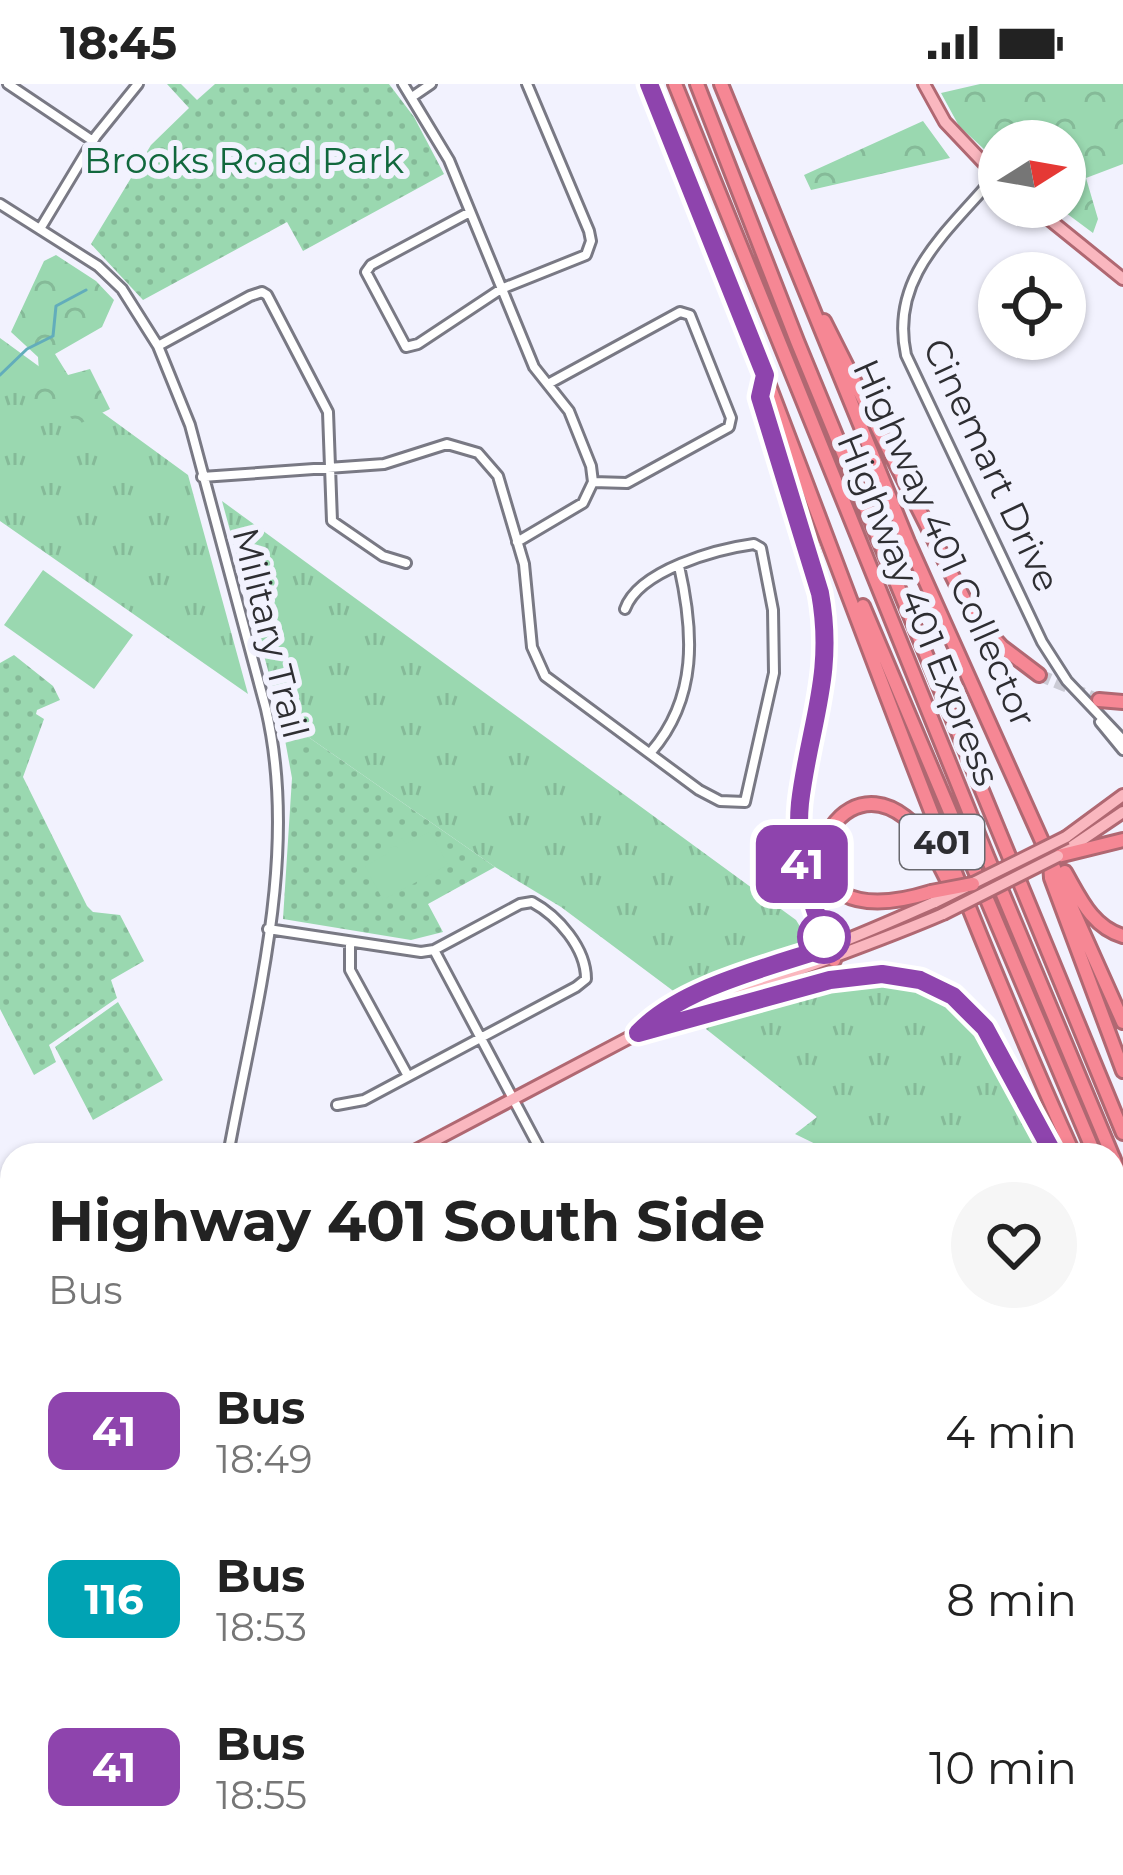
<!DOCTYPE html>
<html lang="en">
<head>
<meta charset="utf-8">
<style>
	body { margin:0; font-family:Montserrat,sans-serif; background:#f6f6f6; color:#222; height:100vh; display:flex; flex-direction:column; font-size:45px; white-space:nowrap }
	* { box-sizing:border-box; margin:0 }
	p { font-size:39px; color:#767676 }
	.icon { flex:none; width:66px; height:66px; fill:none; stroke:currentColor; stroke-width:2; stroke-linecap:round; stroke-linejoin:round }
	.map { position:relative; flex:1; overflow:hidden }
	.sheet { position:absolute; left:0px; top:1059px; width:1125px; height:732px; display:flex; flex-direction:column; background:#fff; border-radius:36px 36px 0 0; box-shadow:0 3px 9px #0004 }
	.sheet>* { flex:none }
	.badge { padding:0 24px; border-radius:18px; font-size:42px; line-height:78px }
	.needle { width:78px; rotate:79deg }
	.tools { position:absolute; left:978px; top:36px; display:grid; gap:24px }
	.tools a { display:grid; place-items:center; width:108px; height:108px; border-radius:50%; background:#fff; box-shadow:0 3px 9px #0004; font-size:60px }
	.map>.badge { position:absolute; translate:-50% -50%; box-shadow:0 0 0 6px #fff }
	.round { display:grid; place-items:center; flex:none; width:126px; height:126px; border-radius:63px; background:#f6f6f6 }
	.overview { display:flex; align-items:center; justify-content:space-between; height:204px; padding:0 48px }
	h1 { font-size:57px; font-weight:700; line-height:90px }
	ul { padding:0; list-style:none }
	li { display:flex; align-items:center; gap:36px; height:168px; padding:0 48px }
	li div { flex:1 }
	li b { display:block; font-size:45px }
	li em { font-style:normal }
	li .badge { min-width:132px; font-weight:700; text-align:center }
	.status { display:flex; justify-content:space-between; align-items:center; height:84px; padding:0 60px; background:#fff; direction:ltr }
	.status svg { height:33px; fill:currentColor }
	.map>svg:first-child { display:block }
</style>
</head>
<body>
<div class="status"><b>18:45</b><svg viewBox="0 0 49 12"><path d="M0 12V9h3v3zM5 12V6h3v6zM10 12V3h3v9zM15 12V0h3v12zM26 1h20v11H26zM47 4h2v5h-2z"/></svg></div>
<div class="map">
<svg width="1123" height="1791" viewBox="0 0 1123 1791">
	<defs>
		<pattern id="grass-tufts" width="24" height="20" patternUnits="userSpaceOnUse" patternTransform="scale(3)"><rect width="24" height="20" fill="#9ad8b0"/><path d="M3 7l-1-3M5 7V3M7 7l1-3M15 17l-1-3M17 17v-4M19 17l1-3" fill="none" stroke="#85ba98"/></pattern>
		<pattern id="forest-crowns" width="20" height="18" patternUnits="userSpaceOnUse" patternTransform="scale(3)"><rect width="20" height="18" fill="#9ad8b0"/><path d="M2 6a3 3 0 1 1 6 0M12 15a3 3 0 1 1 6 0" fill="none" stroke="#85ba98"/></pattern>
		<pattern id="park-dots" width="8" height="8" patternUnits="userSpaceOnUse" patternTransform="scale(3)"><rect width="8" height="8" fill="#9ad8b0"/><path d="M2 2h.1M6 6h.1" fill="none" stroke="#85ba98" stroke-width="1.8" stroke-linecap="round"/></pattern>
	</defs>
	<rect width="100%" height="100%" fill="#f2f2fe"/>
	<path fill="url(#grass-tufts)" d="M0 254 188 391 248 610 0 437Z
		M222 417 796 836 812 862 680 912 561 823 495 783 281 634Z
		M885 896C900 900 918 902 932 908 992 934 1020 1017 1048 1071H838L795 1050 817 1033 706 945C707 944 718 931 719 931 747 913 850 900 885 896Z
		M1123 1386V1600L1113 1580V1388Z"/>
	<path fill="url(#forest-crowns)" d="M980 0H1123V80L1086 94 1098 135 1093 149 1058 123H1065V57H999V79L959 42 941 9Z
		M923 37 950 74 811 106 804 91Z
		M56 171 96 197 114 216 102 243 55 270 68 291 90 285 110 325 77 341 57 317 37 322 28 311 39 288 38 273 11 248 44 177Z
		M340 1779H555L531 1791H341L345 1788Z"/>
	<path fill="url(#park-dots)" d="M167 0H181L197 16 215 0H389L414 33 444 90 303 167 287 138 143 216 91 160 151 61 189 24Z
		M14 571 53 602 60 616 37 626 36 630 44 635 23 693 87 822 93 828 120 831 144 877 111 896 117 914 49 961 56 978 34 991 0 925V579Z
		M281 634 495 783 428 820 443 848 411 856 283 835 292 694Z
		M118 918 163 996 93 1036 55 963Z"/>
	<path fill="#9ad8b0" d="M43 486 133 551 94 605 4 541Z
		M430 748 448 781 383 816 365 782 389 769 388 765 394 762 399 764 396 757 402 754 406 760Z"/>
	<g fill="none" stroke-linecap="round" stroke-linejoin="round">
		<path stroke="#62adbb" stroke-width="3" d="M0 291 27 265 53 252 56 222 86 206"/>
		<path stroke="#cbcbd5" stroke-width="12" stroke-dasharray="12 6" stroke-linecap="butt" d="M1039 591 1099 616"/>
		<g stroke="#797984" stroke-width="14">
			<path id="minor" d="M8 0 93 57
				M403 0 449 76 534 283 569 327 591 382 593 398 583 419 517 458
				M412 13 431 0
				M995 92C949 147 889 192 906 271L1042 558 1067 597 1123 656
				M0 120 98 182 122 205 158 262 190 341 266 625C300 771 254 927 228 1071
				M470 128 371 181 366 188 406 263 418 260 501 205 586 171 591 157 589 147 527 0
				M40 145 96 52 138 0
				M158 262 250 212 262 208 267 211 328 328 332 437 383 472 406 479
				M548 300 680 228 690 231 731 334 729 343 627 399 593 398
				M202 393 384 380 447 360 478 369 498 392 524 480 532 563 545 592 699 706 720 717 745 718 774 589 773 526 761 464 754 460C717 465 639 486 625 525
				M1100 638 1123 666
				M651 668C698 614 694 548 679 482
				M268 845 421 868 434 866 520 820 532 818C558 832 586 864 586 895L576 903 364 1016 337 1021
				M350 859V886L408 992
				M434 866 543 1071
				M0 1121 12 1141
				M0 1512 8 1496
				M1113 1676 1123 1670
				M1113 1701 1123 1696
				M0 1732 12 1706
				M706 1779 718 1791
				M727 1791 735 1779
				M948 1791 970 1779
				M1104 1791 1123 1784"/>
		</g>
		<g stroke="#b06872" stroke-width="16">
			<path id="major" d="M924 0 945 38 999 95
				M1034 123 1123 195
				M1066 753 1123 711
				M1061 770 1123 728
				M638 949C675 943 708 923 742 908 808 881 876 859 943 830
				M407 1071 638 949C683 901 763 886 823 865 861 851 898 834 935 818
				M0 1281 12 1276
				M0 1723 5 1721
				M0 1788 2 1791"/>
		</g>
		<g stroke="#b06872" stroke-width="18">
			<path id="highway" d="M649 0C798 354 916 721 1074 1071
				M675 0 987 772 1112 1071
				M697 0 797 257 1123 1049
				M721 0 908 458 1123 938
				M824 237 971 529 1002 563 1039 591
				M765 292 760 313C786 392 825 478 827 562 827 614 808 665 801 716 793 772 813 825 834 876
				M863 522 1095 1071
				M1099 616 1123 618
				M1058 772 1123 756
				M1050 779 1051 794 1123 987
				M1065 788C1080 814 1092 843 1123 852
				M931 808C760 861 823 670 905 733 928 750 941 786 955 811
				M686 933C732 928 777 910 821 898 965 861 999 965 1054 1071
				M1113 1073 1123 1099
				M1113 1112 1123 1134
				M1113 1158 1123 1180
				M1113 1189 1123 1209"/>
		</g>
		<use href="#minor" stroke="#fff" stroke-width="8"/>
		<use href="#major" stroke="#fab7bf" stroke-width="10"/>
		<use href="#highway" stroke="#f68794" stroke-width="12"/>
		<g stroke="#b06872" stroke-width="16" stroke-linecap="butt">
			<path id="major-bridge" d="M935 818 1066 753
				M943 830 1058 772"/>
		</g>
		<g stroke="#b06872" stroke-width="18" stroke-linecap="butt">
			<path id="highway-bridge" d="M931 808 973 800"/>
		</g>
		<use href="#major-bridge" stroke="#fab7bf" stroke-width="10"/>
		<use href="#highway-bridge" stroke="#f68794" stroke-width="12"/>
	</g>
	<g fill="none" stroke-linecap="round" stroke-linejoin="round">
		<g stroke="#fff" stroke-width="27">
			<path id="line" d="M649 0 765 291 760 313 820 509C835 591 809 642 800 719 795 770 810 817 829 863 770 883 681 903 638 949L830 896 882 890 920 896 953 912 985 944 1054 1071"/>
		</g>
		<use href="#line" stroke="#8e44ad" stroke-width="18"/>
	</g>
	<circle fill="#fff" stroke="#8e44ad" stroke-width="6" cx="824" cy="853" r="24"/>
	<g text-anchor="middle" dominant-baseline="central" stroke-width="12" stroke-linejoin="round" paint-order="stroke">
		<rect fill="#f2f2fe" stroke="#69696f" stroke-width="3" x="900" y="731" width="84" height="54" rx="9"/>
		<g font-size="33" font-weight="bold" fill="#2e2e32">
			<text x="942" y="758">401</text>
		</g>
		<g font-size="36" fill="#11683d" stroke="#f2f2fe">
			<text x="244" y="76">Brooks Road Park</text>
		</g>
		<g font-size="36" fill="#2e2e32" stroke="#f2f2fe">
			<text transform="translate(992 381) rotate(65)">Cinemart Drive</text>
			<text transform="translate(945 459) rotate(66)">Highway 401 Collector</text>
			<text transform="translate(919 525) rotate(68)">Highway 401 Express</text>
			<text transform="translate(271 549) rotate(76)">Military Trail</text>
		</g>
	</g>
</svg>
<div class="tools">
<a><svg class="needle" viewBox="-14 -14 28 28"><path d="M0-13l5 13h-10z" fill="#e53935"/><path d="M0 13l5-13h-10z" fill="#767676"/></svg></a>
<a><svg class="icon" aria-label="locate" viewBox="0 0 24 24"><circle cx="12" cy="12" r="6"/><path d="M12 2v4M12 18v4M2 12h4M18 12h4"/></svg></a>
</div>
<b class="badge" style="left:802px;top:780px;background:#8e44ad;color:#fff">41</b>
<section class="sheet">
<div class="overview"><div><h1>Highway 401 South Side</h1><p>Bus</p></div><a class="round"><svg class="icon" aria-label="heart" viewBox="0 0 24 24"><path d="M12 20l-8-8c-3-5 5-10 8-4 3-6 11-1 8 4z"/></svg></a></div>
<ul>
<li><span class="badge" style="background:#8e44ad;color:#fff">41</span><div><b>Bus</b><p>18:49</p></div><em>4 min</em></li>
<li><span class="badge" style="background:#00a3b4;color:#fff">116</span><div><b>Bus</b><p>18:53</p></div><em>8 min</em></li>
<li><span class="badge" style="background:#8e44ad;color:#fff">41</span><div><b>Bus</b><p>18:55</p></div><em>10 min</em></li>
</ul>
</section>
</div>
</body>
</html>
